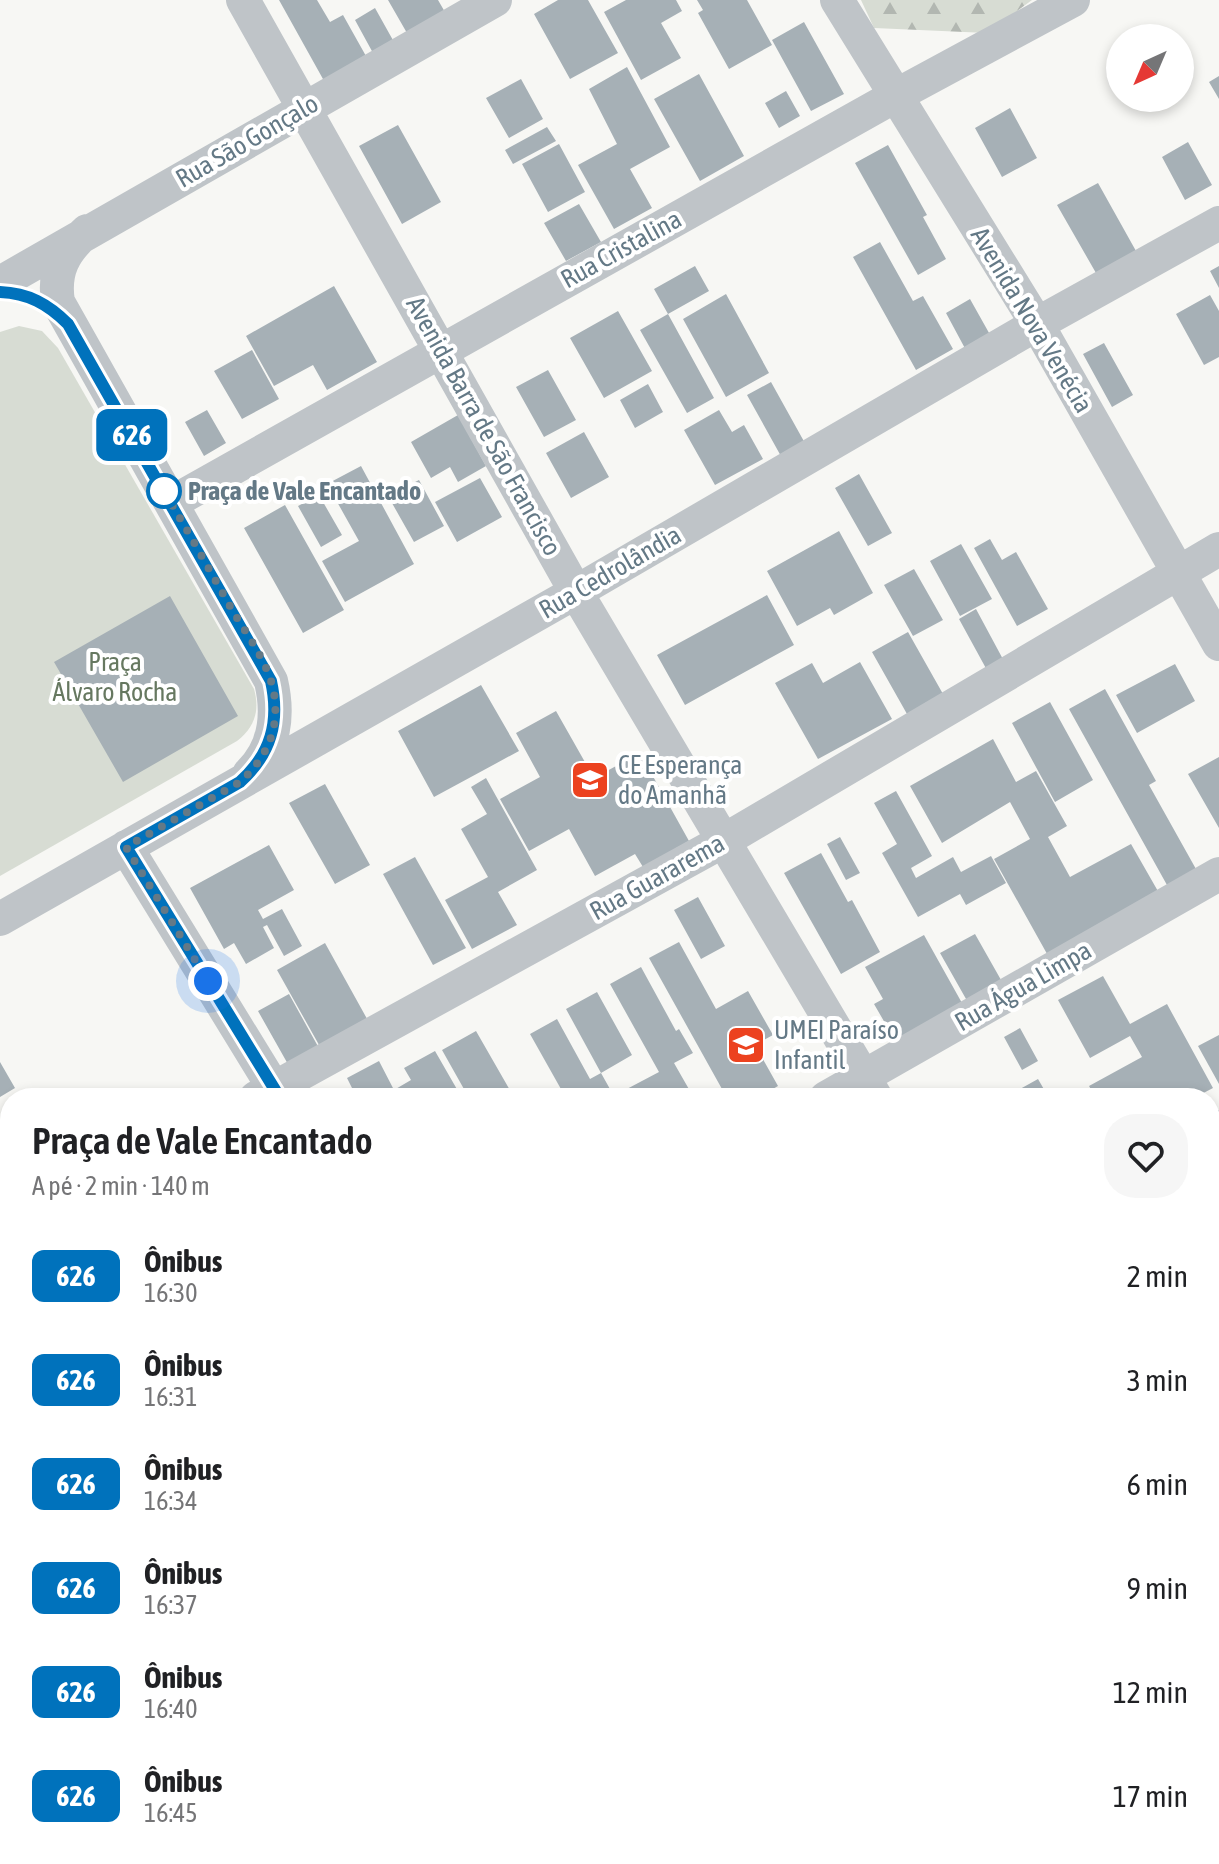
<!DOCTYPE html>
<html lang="pt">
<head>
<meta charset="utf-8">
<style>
	body { margin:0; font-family:"Asap Condensed",sans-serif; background:#f6f6f6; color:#202124; height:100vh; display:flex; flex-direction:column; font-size:30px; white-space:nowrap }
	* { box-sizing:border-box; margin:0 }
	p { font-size:26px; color:#757577 }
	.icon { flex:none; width:44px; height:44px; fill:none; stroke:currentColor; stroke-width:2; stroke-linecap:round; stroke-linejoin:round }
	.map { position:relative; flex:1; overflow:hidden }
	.sheet { position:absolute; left:0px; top:1088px; width:1220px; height:776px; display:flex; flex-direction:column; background:#fff; border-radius:32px 32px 0 0; box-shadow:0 4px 12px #0003 }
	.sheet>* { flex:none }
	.badge { padding:0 16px; border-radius:12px; font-size:28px; line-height:52px }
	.needle { width:52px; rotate:224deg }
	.controls { position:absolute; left:1106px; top:24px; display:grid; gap:16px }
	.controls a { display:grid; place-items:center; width:88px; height:88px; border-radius:50%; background:#fff; box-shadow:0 4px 12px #0003; font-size:40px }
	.you { position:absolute; width:40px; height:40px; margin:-20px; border:6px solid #fff; border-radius:50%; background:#1a73e8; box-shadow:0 0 0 12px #1a73e833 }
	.map>.badge { position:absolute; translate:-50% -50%; box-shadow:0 0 0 4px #fff }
	.round { display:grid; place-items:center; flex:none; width:84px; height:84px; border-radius:32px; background:#f6f6f6 }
	.head { display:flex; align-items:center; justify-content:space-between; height:136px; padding:0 32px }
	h1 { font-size:38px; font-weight:600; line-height:60px }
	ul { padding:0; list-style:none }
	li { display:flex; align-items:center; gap:24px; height:104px; padding:0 32px }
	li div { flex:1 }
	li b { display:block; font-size:30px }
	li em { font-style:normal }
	li .badge { min-width:88px; font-weight:700; text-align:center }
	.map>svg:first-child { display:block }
</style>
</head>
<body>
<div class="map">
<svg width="1219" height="1864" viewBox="0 0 1219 1864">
	<defs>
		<pattern id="forest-firs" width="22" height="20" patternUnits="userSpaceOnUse" patternTransform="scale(2)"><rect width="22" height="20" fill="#d7dcd3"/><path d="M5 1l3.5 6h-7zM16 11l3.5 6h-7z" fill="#b2b7b1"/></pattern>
	</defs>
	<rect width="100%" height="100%" fill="#f7f7f4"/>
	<path fill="url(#forest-firs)" d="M861 0H1032L987 33 874 28Z"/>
	<path fill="#d7dcd3" d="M19 326 42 331 58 348 254 689C260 710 255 727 237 741L0 876V332Z"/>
	<path fill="#a6b0b6" d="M279 0H317L330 22 343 15 371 65 328 88Z
		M388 0H438L449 19 411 40Z
		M558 0H588L618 53 570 79 534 14Z
		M626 0H676L682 11 661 23 681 58 641 80 604 12Z
		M697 0H747L772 45 729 69 698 13 703 10Z
		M375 8 394 42 373 53 355 20Z
		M804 22 844 94 811 111 772 40Z
		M627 67 670 147 630 169 652 208 614 229 578 165 617 144 589 89Z
		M699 74 744 156 700 181 654 99Z
		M1219 76V99L1209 82Z
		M521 79 543 119 509 138 486 98Z
		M786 91 800 116 779 128 765 103Z
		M1010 108 1037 158 1002 177 975 128Z
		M398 125 441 202 402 224 359 146Z
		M547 127 556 141 513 164 505 150Z
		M1188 142 1212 185 1185 200 1162 157Z
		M559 144 585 192 548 212 522 164Z
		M888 145 927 215 923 217 946 259 918 275 855 163Z
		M1098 183 1136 251 1096 273 1057 205Z
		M579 204 601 242 566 261 544 223Z
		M880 242 913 301 923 296 953 349 916 370 853 257Z
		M695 266 709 291 668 314 654 289Z
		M1219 266V288L1210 271Z
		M334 286 377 362 327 390 313 365 274 386 246 336Z
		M726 294 769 373 726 397 683 319Z
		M1210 295 1219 311V357L1204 365 1176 314Z
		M970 299 993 340 968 354 946 313Z
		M618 311 652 371 604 398 570 338Z
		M668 314 714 398 687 413 640 330Z
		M1104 343 1133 395 1112 407 1083 354Z
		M252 350 279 399 242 419 214 371Z
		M548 370 576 420 544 437 516 387Z
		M771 382 811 454 787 467 747 395Z
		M648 384 663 412 635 428 620 400Z
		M207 410 226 443 204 456 185 422Z
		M719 410 732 432 744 425 763 459 715 485 684 430Z
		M458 415 486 466 458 482 450 467 431 478 411 442Z
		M584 432 609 477 571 498 546 453Z
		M361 466 414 564 345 602 322 561 359 541 327 484Z
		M859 474 892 533 868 546 835 488Z
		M480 478 502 517 457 542 435 502Z
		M419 480 444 526 414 542 388 496Z
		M319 495 342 535 321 547 298 506Z
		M285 505 344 610 303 633 244 528Z
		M839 531 873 593 834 615 830 608 797 626 767 571Z
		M990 539 1002 560 1016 552 1048 609 1017 626 974 548Z
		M961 544 992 599 960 616 930 561Z
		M914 569 943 620 913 636 884 585Z
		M767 595 794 645 685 705 657 655Z
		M170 596 238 716 123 782 54 662Z
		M976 609 1005 663 988 672 959 619Z
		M908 632 943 694 907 714 872 652Z
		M860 662 892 719 818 759 775 683 812 663 823 683Z
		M1175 664 1195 701 1137 733 1116 695Z
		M481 685 519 751 434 797 398 731Z
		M1105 689 1156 781 1149 785 1201 878 1172 894 1069 709Z
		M1050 702 1093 780 1055 802 1012 723Z
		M556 711 594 778 640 753 689 841 643 867 635 854 595 876 569 829 529 851 500 799 540 777 516 733Z
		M993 739 1016 782 1036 771 1067 826 1048 837 1070 877 1131 844 1163 900 1051 961 994 859 1030 839 1010 802 942 843 910 786Z
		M1219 757V828L1188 774Z
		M486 778 537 870 498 892 517 925 472 949 445 900 488 877 461 829 487 814 471 787Z
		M325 784 370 865 335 884 289 803Z
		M896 791 932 856 911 868 916 878 953 857 961 872 991 856 1006 883 966 905 960 894 918 917 882 853 897 844 874 803Z
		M840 837 860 873 846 880 827 844Z
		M269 845 294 890 258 910 263 919 282 909 302 946 284 956 267 925 263 927 274 948 246 964 234 943 224 949 190 888Z
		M821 853 848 902 852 900 880 952 841 974 784 873Z
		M415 857 466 948 433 965 383 874Z
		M698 897 725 946 701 959 674 910Z
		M975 934 1005 987 970 1006 940 953Z
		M924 935 967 1012 900 1049 874 1004 883 999 865 967Z
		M679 942 716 1009 748 991 773 1035 755 1045 778 1086 757 1098H727L649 958Z
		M325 943 371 1026 323 1052 277 970Z
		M641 967 676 1031 679 1029 693 1053 674 1063 694 1098H627L623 1091 659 1072 610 984Z
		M1103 976 1130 1024 1167 1004 1213 1088 1194 1098H1096L1089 1086 1142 1057 1130 1036 1090 1058 1058 1000Z
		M597 992 632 1055 601 1073 566 1009Z
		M289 994 320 1050 289 1066 258 1011Z
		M557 1019 590 1079 601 1073 615 1098H566L530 1034Z
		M1020 1028 1038 1061 1022 1070 1004 1037Z
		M476 1031 511 1092 500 1098H469L442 1050Z
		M1219 1035V1084L1198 1046Z
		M435 1051 462 1098H357L347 1078 379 1061 394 1090 411 1080 404 1068Z
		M0 1062 15 1088 0 1097Z
		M1038 1079 1049 1098H1016L1013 1093Z
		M118 1090 122 1098H103Z
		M1219 1110V1171L1210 1176V1115Z
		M0 1144 10 1162V1185L0 1191Z
		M1219 1324V1369L1210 1374V1329Z
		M10 1439V1458L1 1443Z
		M1215 1451 1219 1457V1490L1210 1495V1454Z
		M1219 1580V1644L1210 1628V1585Z
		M131 1854H182L187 1864H137Z
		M198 1854H232L238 1864H203Z
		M287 1854H344L326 1864H293Z
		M354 1854H423L406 1864H335Z
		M439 1854H491L496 1864H421Z
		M846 1854H953L935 1864H852Z
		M1107 1854H1143L1125 1864H1113Z"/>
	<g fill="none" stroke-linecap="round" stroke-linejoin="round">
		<g stroke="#b1b8bd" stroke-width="47">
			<path id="secondary" d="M0 1685 10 1702
				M96 1854 102 1864"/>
		</g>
		<path stroke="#bfc4c8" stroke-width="34" d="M243 0 576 592 876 1098
			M837 0 1037 324 1219 644
			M87 231C64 251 53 271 58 302L271 681C279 715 275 749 249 774
			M0 283 495 0
			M171 503 897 95 1073 0
			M126 847 280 1098
			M0 919 576 592 1037 324 1219 223
			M256 1098 725 840 1219 549
			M826 1098 1219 874
			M1210 1205 1219 1200
			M0 1251 10 1245
			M1210 1516 1219 1511
			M0 1574 10 1569
			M1210 1691 1219 1707
			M1210 1830 1219 1824
			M705 1854 710 1864
			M58 1864 77 1854
			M604 1864 622 1854
			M1150 1864 1168 1854"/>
		<use href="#secondary" stroke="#fff" stroke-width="44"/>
	</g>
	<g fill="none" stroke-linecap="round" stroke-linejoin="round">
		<g stroke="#fff" stroke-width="18">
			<path id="line" d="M0 292C28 293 48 304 68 324L271 681C280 722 271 754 240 782L126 847 280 1098"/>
		</g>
		<use href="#line" stroke="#0072bc" stroke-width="12"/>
		<path stroke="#647986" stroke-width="8" stroke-dasharray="0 14.4" d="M164 491 161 486C185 526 208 567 231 608 248 637 273 668 275 702 278 735 263 761 240 782L126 847 208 981"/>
	</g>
	<defs>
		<g id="school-square" transform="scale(2)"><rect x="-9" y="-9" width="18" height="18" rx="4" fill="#ec421f" stroke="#fff"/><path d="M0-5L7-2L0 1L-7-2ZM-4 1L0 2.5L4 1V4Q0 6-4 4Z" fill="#fff"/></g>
	</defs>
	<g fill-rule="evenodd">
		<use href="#school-square" x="590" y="780"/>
		<use href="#school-square" x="746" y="1045"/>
	</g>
	<circle fill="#fff" stroke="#0072bc" stroke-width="4" cx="164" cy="491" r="16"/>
	<g text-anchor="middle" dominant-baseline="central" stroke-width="8" stroke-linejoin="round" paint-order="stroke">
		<g font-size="26" fill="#647986" stroke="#fff">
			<text transform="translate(247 141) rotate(-30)">Rua São Gonçalo</text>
			<text transform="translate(621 249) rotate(-29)">Rua Cristalina</text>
			<text transform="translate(1032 320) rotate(59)">Avenida Nova Venécia</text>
			<text transform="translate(484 426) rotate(61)">Avenida Barra de São Francisco</text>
			<text transform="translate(610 572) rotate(-30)">Rua Cedrolândia</text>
			<text transform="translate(657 877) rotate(-29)">Rua Guararema</text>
			<text transform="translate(1023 986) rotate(-30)">Rua Água Limpa</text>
		</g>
		<g font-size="26" font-weight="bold" fill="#647986" stroke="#fff" text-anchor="start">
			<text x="188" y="491">Praça de Vale Encantado</text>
		</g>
		<g font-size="26" fill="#667860" stroke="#fff">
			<text x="115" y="662">Praça<tspan x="115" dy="30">Álvaro Rocha</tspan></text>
		</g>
		<g font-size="26" fill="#647986" stroke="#fff" text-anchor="start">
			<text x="618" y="765">CE Esperança<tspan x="618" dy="30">do Amanhã</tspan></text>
			<text x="774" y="1030">UMEI Paraíso<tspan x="774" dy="30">Infantil</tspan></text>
		</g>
	</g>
</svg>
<div class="controls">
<a><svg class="needle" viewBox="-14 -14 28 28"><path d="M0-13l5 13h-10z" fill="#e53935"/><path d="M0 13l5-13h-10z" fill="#757577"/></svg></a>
</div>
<div class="you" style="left:208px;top:981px"></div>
<b class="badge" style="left:132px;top:435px;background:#0072bc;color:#fff">626</b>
<section class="sheet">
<div class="head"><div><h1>Praça de Vale Encantado</h1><p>A pé · 2 min · 140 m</p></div><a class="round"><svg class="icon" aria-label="heart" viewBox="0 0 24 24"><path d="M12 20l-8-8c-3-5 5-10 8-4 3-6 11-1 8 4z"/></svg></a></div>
<ul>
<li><span class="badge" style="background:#0072bc;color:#fff">626</span><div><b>Ônibus</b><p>16:30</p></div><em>2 min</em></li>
<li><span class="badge" style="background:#0072bc;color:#fff">626</span><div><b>Ônibus</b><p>16:31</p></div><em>3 min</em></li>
<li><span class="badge" style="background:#0072bc;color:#fff">626</span><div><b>Ônibus</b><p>16:34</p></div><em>6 min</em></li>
<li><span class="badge" style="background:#0072bc;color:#fff">626</span><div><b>Ônibus</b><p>16:37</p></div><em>9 min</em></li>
<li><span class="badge" style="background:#0072bc;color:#fff">626</span><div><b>Ônibus</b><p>16:40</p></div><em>12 min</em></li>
<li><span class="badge" style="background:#0072bc;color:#fff">626</span><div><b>Ônibus</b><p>16:45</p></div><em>17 min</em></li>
</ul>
</section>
</div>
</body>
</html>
